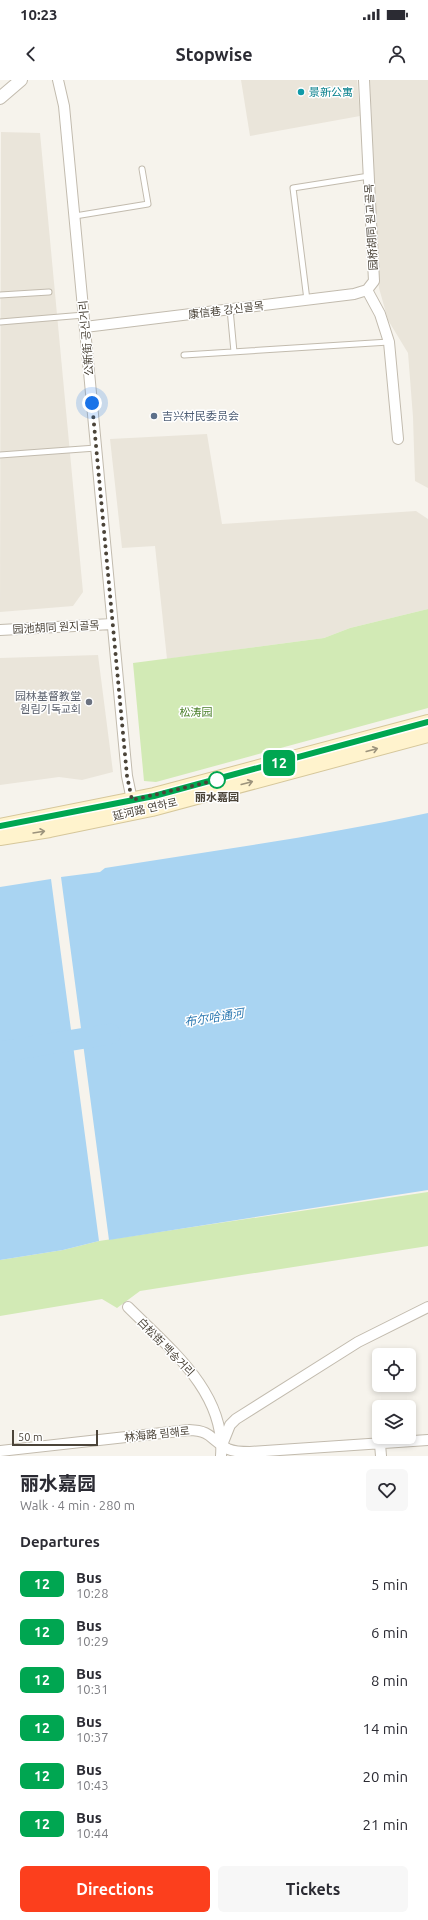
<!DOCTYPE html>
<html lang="en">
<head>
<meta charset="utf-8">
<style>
	body { margin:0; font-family:Ubuntu,"Noto Sans SC","Noto Sans KR",sans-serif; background:#f7f7f7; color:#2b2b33; height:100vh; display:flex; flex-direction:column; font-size:15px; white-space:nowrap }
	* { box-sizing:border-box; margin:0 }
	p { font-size:13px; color:#7c7c81 }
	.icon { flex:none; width:22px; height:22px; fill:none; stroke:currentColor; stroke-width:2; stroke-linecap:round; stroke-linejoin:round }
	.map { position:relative; height:1376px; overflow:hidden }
	.sheet { display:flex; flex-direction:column; background:#fff; flex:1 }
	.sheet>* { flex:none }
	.badge { padding:0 8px; border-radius:6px; font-size:14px; line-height:26px }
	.fabs { position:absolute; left:372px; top:1268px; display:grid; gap:8px }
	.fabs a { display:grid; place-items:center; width:44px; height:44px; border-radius:6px; background:#fff; box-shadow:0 2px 6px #0003; font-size:20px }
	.scale { position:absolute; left:12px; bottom:10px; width:86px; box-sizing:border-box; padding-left:4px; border:2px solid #4b4439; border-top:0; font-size:11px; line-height:14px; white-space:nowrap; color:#4b4439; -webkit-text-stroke:3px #fff; paint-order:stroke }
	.you { position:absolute; width:20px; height:20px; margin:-10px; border:3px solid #fff; border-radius:50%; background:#1a73e8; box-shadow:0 0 0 6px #1a73e833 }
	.map>.badge { position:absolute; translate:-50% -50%; box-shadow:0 0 0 2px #fff }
	h2 { padding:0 20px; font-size:15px; line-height:36px }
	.round { display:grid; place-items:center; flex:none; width:42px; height:42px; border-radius:6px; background:#f7f7f7 }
	.summary { display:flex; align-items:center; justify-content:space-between; height:68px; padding:0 20px }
	h1 { font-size:19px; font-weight:700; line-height:30px }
	.action { display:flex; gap:8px; margin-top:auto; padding:8px 20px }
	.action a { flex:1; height:46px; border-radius:6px; background:#fc3f1d; color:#fff; font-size:16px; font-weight:700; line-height:46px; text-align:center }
	.action a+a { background:#f7f7f7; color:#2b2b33 }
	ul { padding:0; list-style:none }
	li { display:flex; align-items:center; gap:12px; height:48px; padding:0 20px }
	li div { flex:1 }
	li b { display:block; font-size:15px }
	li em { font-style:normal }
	li .badge { min-width:44px; font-weight:700; text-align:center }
	.status { display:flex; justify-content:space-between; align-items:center; height:28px; padding:0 20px; background:#fff; direction:ltr }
	.status svg { height:11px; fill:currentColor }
	header { display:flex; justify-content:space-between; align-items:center; height:52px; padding:0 20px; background:#fff; font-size:18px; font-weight:700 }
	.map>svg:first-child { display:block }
</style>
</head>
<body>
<div class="status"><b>10:23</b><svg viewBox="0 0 49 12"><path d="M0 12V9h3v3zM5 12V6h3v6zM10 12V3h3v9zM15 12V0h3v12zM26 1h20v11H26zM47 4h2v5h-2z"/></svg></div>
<header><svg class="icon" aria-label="back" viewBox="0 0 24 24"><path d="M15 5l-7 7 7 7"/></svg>Stopwise<svg class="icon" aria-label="person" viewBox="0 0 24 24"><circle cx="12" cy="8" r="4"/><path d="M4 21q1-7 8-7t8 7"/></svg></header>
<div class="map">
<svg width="428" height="1376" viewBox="0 0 428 1376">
	<rect width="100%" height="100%" fill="#f6f3ec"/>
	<path fill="#eae5da" d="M241 0H357L360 36 250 56Z
		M370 0H428V408L415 401 413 337 408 273 388 240 379 208Z
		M1 52 40 53 83 512 73 526 0 532Z
		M207 354 222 444 416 431 428 439V529L350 548 324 558 167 579 155 466 122 468 110 359Z
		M98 575 113 692 82 700 59 697 0 705V578Z"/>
	<path fill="#d2eab5" d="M428 529V628L156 702 144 701 133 583 324 558 350 548Z
		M428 1112V1166L140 1211 117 1228 102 1219 0 1236V1180L63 1170 99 1161Z"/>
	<path fill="#a9d4f2" d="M428 733V1110L109 1160 61 797 100 792 105 788C213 771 321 756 428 733Z
		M51 799 99 1161 63 1170 0 1180V807Z"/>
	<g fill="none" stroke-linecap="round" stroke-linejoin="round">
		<path stroke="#a9d4f2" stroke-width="21" d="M0 972 110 954"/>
		<g stroke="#c2bbae" stroke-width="7">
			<path id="service" d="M75 136 148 124 142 89
				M0 215 49 212
				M307 220 293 108 369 96
				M230 229 234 272
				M0 242 84 235
				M184 275 389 262
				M0 375 96 368"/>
		</g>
		<g stroke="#c2bbae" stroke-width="12">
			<path id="minor" d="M58 0 64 26 127 696 133 725
				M364 0 374 201 367 210 380 234 389 262 398 359
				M85 247 354 214 367 210
				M0 550 112 544
				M128 1227C169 1268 226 1312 221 1376
				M380 1364 381 1376
				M222 1365 230 1345 236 1339 358 1262 428 1227
				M0 1371 189 1350C214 1351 209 1360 228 1369 235 1372 243 1372 250 1372L428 1360"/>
		</g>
		<g stroke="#c2bbae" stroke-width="14">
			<path id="tertiary" d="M0 18 21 0"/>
		</g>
		<g stroke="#d6c79b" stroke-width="16">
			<path id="secondary" d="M0 746 154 715 428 642
				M0 758 50 750 152 729 428 655"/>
		</g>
		<use href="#service" stroke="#fff" stroke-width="5"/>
		<use href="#minor" stroke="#fff" stroke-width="10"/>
		<use href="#tertiary" stroke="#fff" stroke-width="12"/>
		<use href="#secondary" stroke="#fff3cd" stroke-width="14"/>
	</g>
	<defs><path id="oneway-shaft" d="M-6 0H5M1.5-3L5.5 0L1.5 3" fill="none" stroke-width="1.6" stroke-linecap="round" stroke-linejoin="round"/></defs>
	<g stroke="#9c937c">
		<use href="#oneway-shaft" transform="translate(372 670) rotate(-15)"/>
		<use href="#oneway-shaft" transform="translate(247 703) rotate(-15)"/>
		<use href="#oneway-shaft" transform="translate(39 752) rotate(-9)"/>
	</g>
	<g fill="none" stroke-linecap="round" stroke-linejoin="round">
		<g stroke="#fff" stroke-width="9">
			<path id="line" d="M0 746 154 716 428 642"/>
		</g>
		<use href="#line" stroke="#00a651" stroke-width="6"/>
		<path stroke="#4b4439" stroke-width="4" stroke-dasharray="0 7.2" d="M92 323 127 696 132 720 217 700"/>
	</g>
	<circle fill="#0f9aa8" stroke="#fff" stroke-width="1.5" cx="301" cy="12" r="4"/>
	<circle fill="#5c6f8a" stroke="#fff" stroke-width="1.5" cx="154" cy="336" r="4"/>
	<circle fill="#6b7280" stroke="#fff" stroke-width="1.5" cx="89" cy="622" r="4"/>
	<circle fill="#fff" stroke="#00a651" stroke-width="2" cx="217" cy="700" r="8"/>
	<g text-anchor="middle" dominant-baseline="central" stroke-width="3" stroke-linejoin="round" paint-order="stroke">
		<g font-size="11" fill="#0d838f" stroke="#fff" text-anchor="start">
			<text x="309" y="12">景新公寓</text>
		</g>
		<g font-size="11" fill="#4b4439" stroke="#fff">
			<text transform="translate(371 147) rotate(-93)">园桥胡同 원교골목</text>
			<text transform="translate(226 230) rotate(-7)">康信巷 강신골목</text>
			<text transform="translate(86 258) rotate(-95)">公新街 공신거리</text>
			<text transform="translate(56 547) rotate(-3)">园池胡同 원지골목</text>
			<text transform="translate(145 729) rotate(-13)">延河路 연하로</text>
			<text transform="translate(166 1267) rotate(46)">白松街 백송거리</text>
			<text transform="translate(157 1354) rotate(-6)">林海路 림해로</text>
		</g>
		<g font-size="11" fill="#4e5e75" stroke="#fff" text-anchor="start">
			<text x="162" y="336">吉兴村民委员会</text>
		</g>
		<g font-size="11" fill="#5b616d" stroke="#fff" text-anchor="end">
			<text x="81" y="616">园林基督教堂<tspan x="81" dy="13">원림기독교회</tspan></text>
		</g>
		<g font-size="11" fill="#4a7f2a" stroke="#fff">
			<text x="196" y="632">松涛园</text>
		</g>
		<g font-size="11" font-weight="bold" fill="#4b4439" stroke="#fff">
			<text x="217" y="717">丽水嘉园</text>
		</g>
		<g font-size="12" font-style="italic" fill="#2e7ab2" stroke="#fff">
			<text transform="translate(214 937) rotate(-9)">布尔哈通河</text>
		</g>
	</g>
</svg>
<div class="fabs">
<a><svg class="icon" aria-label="locate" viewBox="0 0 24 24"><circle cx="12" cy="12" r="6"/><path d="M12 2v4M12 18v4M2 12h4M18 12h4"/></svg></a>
<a><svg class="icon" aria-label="layers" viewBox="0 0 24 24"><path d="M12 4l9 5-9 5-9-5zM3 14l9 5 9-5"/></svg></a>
</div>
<div class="scale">50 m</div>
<div class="you" style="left:92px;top:323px"></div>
<b class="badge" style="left:279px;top:683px;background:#00a651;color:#fff">12</b>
</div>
<section class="sheet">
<div class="summary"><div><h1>丽水嘉园</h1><p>Walk · 4 min · 280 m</p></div><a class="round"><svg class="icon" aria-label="heart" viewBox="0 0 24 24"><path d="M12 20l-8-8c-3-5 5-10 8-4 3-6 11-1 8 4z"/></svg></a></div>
<h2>Departures</h2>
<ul>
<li><span class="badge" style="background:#00a651;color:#fff">12</span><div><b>Bus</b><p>10:28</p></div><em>5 min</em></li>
<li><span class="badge" style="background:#00a651;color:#fff">12</span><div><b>Bus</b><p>10:29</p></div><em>6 min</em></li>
<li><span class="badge" style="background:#00a651;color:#fff">12</span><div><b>Bus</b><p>10:31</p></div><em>8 min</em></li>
<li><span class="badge" style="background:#00a651;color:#fff">12</span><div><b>Bus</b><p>10:37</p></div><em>14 min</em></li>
<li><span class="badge" style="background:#00a651;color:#fff">12</span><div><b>Bus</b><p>10:43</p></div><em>20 min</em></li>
<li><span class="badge" style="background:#00a651;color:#fff">12</span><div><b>Bus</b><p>10:44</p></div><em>21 min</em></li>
</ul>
<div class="action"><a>Directions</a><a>Tickets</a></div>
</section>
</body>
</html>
